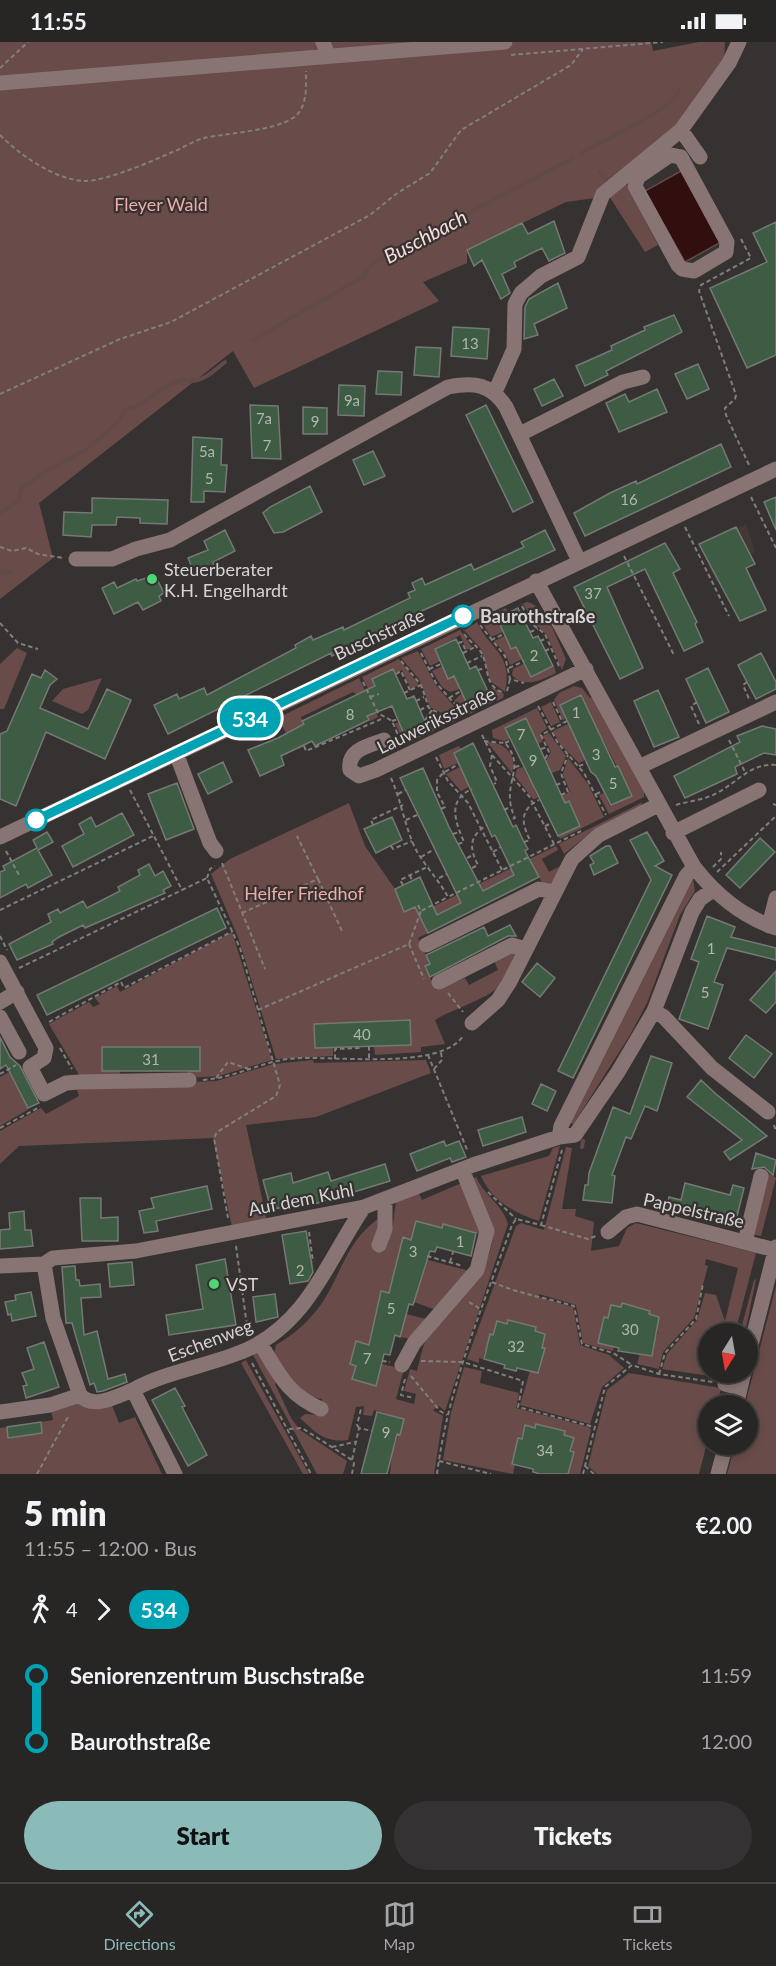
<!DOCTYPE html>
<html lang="en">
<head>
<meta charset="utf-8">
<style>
	body { margin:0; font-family:Lato,sans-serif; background:#343232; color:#f1f3f6; height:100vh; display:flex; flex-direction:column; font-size:22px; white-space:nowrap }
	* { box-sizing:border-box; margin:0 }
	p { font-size:20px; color:#a5a5a7 }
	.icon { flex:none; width:33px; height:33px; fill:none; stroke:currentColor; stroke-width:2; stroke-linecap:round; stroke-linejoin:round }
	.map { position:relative; height:1432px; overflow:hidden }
	.sheet { display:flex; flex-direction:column; background:#282625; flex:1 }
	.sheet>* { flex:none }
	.badge { padding:0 12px; border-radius:20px; font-size:21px; line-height:39px }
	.needle { width:39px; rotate:191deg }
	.buttons { position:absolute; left:698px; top:1281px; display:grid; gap:12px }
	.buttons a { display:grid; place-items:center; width:60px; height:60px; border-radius:50%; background:#282625; box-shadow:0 3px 9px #0003,0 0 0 2px #444342; font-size:30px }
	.map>.badge { position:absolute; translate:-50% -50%; box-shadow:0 0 0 3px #fff }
	.legs { display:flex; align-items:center; gap:9px; height:66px; padding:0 24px; font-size:20px }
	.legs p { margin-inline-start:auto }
	.head { display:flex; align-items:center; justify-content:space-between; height:102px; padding:0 24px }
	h1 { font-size:33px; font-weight:800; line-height:45px }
	.action { display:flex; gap:12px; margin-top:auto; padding:12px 24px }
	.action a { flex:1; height:69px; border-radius:36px; background:#8bbbb9; color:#111; font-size:24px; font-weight:800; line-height:69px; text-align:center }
	.action a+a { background:#343232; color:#f1f3f6 }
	ul { padding:0 24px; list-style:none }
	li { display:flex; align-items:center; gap:21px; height:66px; font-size:22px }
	li i { display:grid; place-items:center; width:9px; height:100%; margin:0 8px; background:currentColor }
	li i::after { content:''; width:15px; height:15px; margin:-8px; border:4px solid; border-radius:50%; background:#282625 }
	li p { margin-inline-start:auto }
	li:first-child i { background:linear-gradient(#0000 50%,currentColor 0) }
	li:last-child i { background:linear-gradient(currentColor 50%,#0000 0) }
	.status { display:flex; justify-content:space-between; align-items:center; height:42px; padding:0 30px; background:#282625; direction:ltr }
	.status svg { height:16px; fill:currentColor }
	.tabs { display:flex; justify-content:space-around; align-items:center; height:84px; border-top:2px solid #444342; background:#282625; font-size:16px; color:#a5a5a7 }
	.tabs a { display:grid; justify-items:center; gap:3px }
	.tabs .on { color:#8bbbb9 }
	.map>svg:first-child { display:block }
</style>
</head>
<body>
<div class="status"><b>11:55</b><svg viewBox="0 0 49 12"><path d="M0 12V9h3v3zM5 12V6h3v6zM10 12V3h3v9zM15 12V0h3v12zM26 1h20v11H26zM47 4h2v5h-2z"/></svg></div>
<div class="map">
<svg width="776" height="1432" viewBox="0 0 776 1432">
	<rect width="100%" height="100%" fill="#363231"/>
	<path fill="#443837" d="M746 482 755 509 751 512 755 522 716 540 699 502Z"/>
	<path fill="#694c4a" d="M0 0H651L653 9 699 0H725L724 18 672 90 626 142 658 203 645 210 609 154 566 160 467 208V221L423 240 439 259 254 346 233 309 39 461 53 516 0 557Z
		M527 560C547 564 558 600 566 617L562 628 547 593 534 581 523 562 510 567Z
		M506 566 508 571 497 577 503 590 491 595 481 579Z
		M477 580C491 610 513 611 505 650L490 639 481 607 462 586 465 588Z
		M460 588 472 605 467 608 460 593 435 607 440 619 430 624 421 607Z
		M505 594 511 607 516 605 522 617 510 623 505 611 494 599Z
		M17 606 27 611 4 667H0V622Z
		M418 609 435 642 462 674 453 680 446 673 430 665 419 637 401 616Z
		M399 617 419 643 411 647 402 628 395 631 393 628 378 649 371 652 362 635Z
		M525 621 531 635 554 624 556 631C542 638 524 647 512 633L513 627Z
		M443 624 448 637 454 634 460 647 450 650 442 645 432 629Z
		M102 636 88 668 82 672 52 659 63 647Z
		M359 636 378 675 370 679 357 653 353 650 301 675 305 685 301 688 308 702 299 707 290 689 286 691 278 676Z
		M574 644 582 646 590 656 594 654 644 749V755L609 772 599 753 604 751 610 764 632 754 602 696 580 705 585 718 579 721 560 702 553 689 568 682 575 695 596 685 581 654 560 663 566 677 563 678 554 658 559 651Z
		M493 646 504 652 503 656 487 663 485 659 475 664 476 669 467 673 454 659 462 651 469 664 490 654 488 649Z
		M551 660 560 680 551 684 541 665Z
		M537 666 547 686 540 692 543 699 538 702 526 676 505 686 510 697 504 699 493 696 492 688Z
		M433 671 445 675 450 681 405 702 395 682 399 680 406 694 427 684 425 679Z
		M549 691 566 714 560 728 552 731 553 736 533 745 538 756 533 757 515 734 517 727 523 725 528 735 549 725 546 719 551 710 543 694Z
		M487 700C505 700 517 713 512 731Z
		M459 704 461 707 454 711 458 721 444 727 439 713Z
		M568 716 588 742 604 775 560 797 558 794 569 760 565 761 562 754 570 750 563 732Z
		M460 725 470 744 461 749 446 732Z
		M643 760 640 765 593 789 564 812 559 802Z
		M349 761 365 804 395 847 405 869 416 864 420 871 556 804 558 808 542 817 549 830 560 824 551 842 544 844 533 824 423 880 428 891 418 896 430 922 425 925 436 948 465 936 469 943 498 928 493 916 509 909 516 912C511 922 507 934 501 942 491 956 452 967 435 978L445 1002 421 1005V1010L375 1013 374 1004 404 978 314 982 315 1006H333V1014L276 1017 238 895 211 832 230 817Z
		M688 837H693L695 849 680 873 647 961 630 993 574 1081 571 1082 568 1078Z
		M232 890 272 1018 219 1034 188 1036V1029H200V1005H102V1029H120V1036H81L49 982 89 960 93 965 100 962 95 956 117 944 120 950Z
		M313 1018 314 1021 426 1018 431 1031 316 1075 246 1083 267 1179 232 1185 213 1096 19 1104 0 1122V1089L41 1066 46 1072 79 1054 77 1048 84 1044 216 1039 273 1022Z
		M9 1030 29 1067 0 1084V1035Z
		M560 1104 539 1179C515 1172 491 1158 481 1134L549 1114 553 1106Z
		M566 1105 572 1106 562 1167H576L575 1174 594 1180 591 1209 619 1204 627 1186 636 1181 756 1211 735 1291 708 1292V1330L725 1331 724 1336 662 1327 667 1312 697 1278 705 1251 716 1253 725 1279 738 1226 706 1217 705 1223 708 1224 694 1276 663 1310 659 1327 637 1322 640 1311 652 1314 654 1306 651 1305 658 1290 656 1289 659 1275 649 1272 650 1269 642 1267 641 1270 622 1261 621 1265 611 1263 608 1276H604L601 1285 605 1286 598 1300 614 1305 613 1309 583 1301 576 1263 539 1252 538 1255 573 1265 580 1303 609 1313 624 1326 602 1345 590 1382 520 1363 530 1329 539 1331 541 1323 537 1322 545 1307 542 1306 545 1292 535 1289 536 1285 508 1278 507 1282 497 1279 493 1293 490 1292 489 1310 485 1309 483 1317 479 1316V1321L467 1317 516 1184 521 1181 544 1188Z
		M768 1131 776 1136 761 1194 752 1192Z
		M476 1135C484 1153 503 1163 508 1182L445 1369 439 1364 433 1368 443 1374 434 1432H390L392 1411 404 1377 374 1368 372 1374 363 1373 364 1364 356 1365 348 1398C325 1401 316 1391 300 1376L305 1372 320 1373 322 1357C294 1354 289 1335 274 1313L276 1303C296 1291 311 1278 324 1258 343 1227 347 1200 378 1177L383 1207 393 1182 396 1159 418 1149 422 1158 464 1140 483 1193 443 1182 442 1186 411 1198 403 1196 398 1214 401 1216 389 1251 381 1250 376 1268 379 1269 369 1303 356 1300 350 1321 356 1324 352 1337 376 1343 382 1322 404 1327 396 1357 414 1362 416 1352 404 1349 410 1327 417 1329C420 1318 422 1303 429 1293 451 1262 491 1234 493 1192L472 1137Z
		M428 1218 473 1230 439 1269 414 1260Z
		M756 1237 745 1291H740L754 1238Z
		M776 1244V1432H727L735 1403 747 1402 745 1363Z
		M406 1272 430 1278 413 1297 400 1295Z
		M258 1308 279 1338 275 1342 291 1376 300 1388 347 1419 343 1432H317L252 1311Z
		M246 1318 249 1324 309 1432H303L241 1321Z
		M464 1325 482 1329 480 1341 519 1351 516 1366 589 1385 591 1388 580 1432H568L573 1396 564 1393 565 1389 525 1384 522 1397 518 1396V1413H514L512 1421 515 1422 513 1432 443 1418 451 1371Z
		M629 1331 721 1346 717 1363 708 1364V1397L699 1432H597L588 1424 607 1348Z
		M109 1356 119 1381 135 1375 162 1432H0V1386L7 1385 9 1396 42 1391 41 1380 53 1378 50 1363Z"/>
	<path fill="#300f0e" stroke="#624a49" stroke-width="1.5" d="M681 129 721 200 685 220 645 149Z"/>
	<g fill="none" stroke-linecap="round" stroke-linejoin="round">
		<path stroke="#624a49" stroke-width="4" d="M582 111C600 99 678 66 679 47
			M600 130 607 138
			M253 298 363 235 373 221 573 116
			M0 471 18 459 22 446 43 431 87 407 117 381 126 367C147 364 159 344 179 339 185 337 192 340 198 338 209 335 217 326 225 320
			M0 530 10 529
			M582 1105 583 1099"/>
	</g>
	<path fill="#3e5c43" stroke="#757976" stroke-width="1.5" d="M554 179 565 211 549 219 542 206 514 220 516 225 502 232 510 251 501 257 482 218 474 224 467 208 522 181 528 192Z
		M776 180V313L747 326 710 246 767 220 753 191Z
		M558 241 567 266 534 282 538 293 524 297 525 265 529 257Z
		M674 273 682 290 606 329 608 333 585 344 576 324 612 308 611 304 645 288 644 285Z
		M453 285 489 287 487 317 451 314Z
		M416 305 441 306 439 335 414 333Z
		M698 322 709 347 687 357 675 332Z
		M378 329 402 330 401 353 376 352Z
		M554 337 563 354 542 364 534 347Z
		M339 343 365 344 364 374 338 373Z
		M657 347 667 370 619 390 606 361 625 352 629 360Z
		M250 363 278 364 281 417 252 416Z
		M486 363 533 460 513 470 466 373Z
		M303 365 327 366V392H303Z
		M193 395 222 397 221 423H227L225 450 204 449V460H191Z
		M721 402 731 425 585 494 574 471 610 451 636 439 637 442Z
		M373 409 385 434 364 443 353 418Z
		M310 444 322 470 283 490 274 491 263 471 270 465Z
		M776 455V488L764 460Z
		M92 456 168 458 167 482 140 481V476L117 475 116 483H92L91 495 63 493 64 470 92 471Z
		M736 485 755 522 746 526 766 568 740 579 699 502Z
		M225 488 235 509 213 520 215 525 195 533 188 516 208 508 204 499Z
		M545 488 555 508 402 578 352 605 332 614 331 611 168 692 154 663 177 652 179 657 204 646 207 653 296 606 295 603 311 594 313 598 343 585 344 588 410 556 408 551 415 548 412 541 422 536 425 543 471 522 474 528 524 505 521 500Z
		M665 501 680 527 673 531 697 580 695 582 703 600 684 609 645 527 607 545 643 626 620 637 574 545Z
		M155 533 164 551 159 554 161 559 143 568 138 560 114 572 102 546 114 540 117 546 136 537 137 539Z
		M518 566 533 596 538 594 553 624 531 635 516 605 511 607 497 576Z
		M456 597 470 627 476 624 490 654 468 664 454 634 448 637 435 607Z
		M761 611 776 640V647L756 657 738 623Z
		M708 626 729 670 706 681 686 637Z
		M393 627 407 657 414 654 427 684 405 694 392 664 367 674 369 678 315 704 312 699 281 714 284 723 260 734 248 708 278 696 304 682 302 679 375 644 372 637Z
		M45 628 57 637 50 643 40 666 88 687 107 647 131 658 105 717 46 690 16 764 0 757V692L7 689 32 632 41 636Z
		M658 648 679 695 654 705 634 659Z
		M581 653 615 725 618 724 632 754 611 763 596 734 591 730 560 663Z
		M526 676 565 761 569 759 580 784 558 794 505 686Z
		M762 684 776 687V713L764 711 735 725 737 732 685 756 674 734 740 700 737 694Z
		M473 701 513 785 516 783 524 800 528 807 525 809 539 835 428 891 415 865 404 870 395 847 420 835 437 873 461 861 400 736 423 726 449 785 483 849 514 833 495 793 492 795 454 711Z
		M223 720 232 740 208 752 198 732Z
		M177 741 194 787 166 798 148 752Z
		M122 771 134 793 73 825 62 804 84 792 79 782 91 775 96 785Z
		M392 775 402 798 376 811 364 787Z
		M47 790 53 800 38 808 52 833 28 846 26 842 0 856V830L5 828 3 824 37 806 33 798Z
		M647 790 664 819 655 824 672 833 573 1036 558 1029 651 838 630 798Z
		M760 796 775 810 740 846 726 833Z
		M606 804H610L618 821 594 833 590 823 594 821 590 814Z
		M149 822 155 834 163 829 171 844 163 848 165 851 85 886 83 883 59 895 52 900 53 902 17 918 9 902 51 880 48 872 58 867 60 871 83 859 87 866 120 849 118 845 140 833 138 828Z
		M217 866 226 886 47 973 37 953Z
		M707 874 735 885 731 895 776 906V918L727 906 714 940 723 943 708 987 679 977 699 920 691 917Z
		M510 883 516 894H508L430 935 425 924 430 922 426 913 484 885 488 894Z
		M537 921 555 936 540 955 522 940Z
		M776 929V960L766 971 750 958Z
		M410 978 411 1003 315 1006 314 982Z
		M746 993 772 1012 754 1036 729 1016Z
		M0 995 10 1015 20 1024 39 1061 28 1066 6 1023 0 1027Z
		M102 1005H200V1029H102Z
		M651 1014 672 1021 657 1069 645 1064 631 1097 626 1095 612 1133 615 1134 612 1161 583 1158 585 1143H588L589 1131 613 1065 630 1072Z
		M701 1038 716 1052 767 1094 730 1118 724 1110 742 1098 687 1055Z
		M541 1042 556 1049 547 1069 532 1062Z
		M522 1075 526 1090 483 1104 478 1088Z
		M444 1099 446 1104 459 1099 466 1115 452 1120 450 1116 417 1129 410 1112Z
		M756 1111 776 1118 773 1133 764 1125 752 1127Z
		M385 1122 390 1139 311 1163 309 1158 271 1168 263 1138 291 1131 293 1141 328 1130 331 1139Z
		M685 1141 730 1153 733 1143 744 1146 737 1174 726 1171 723 1181 678 1169 677 1172 666 1169 669 1155 681 1158Z
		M207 1144 212 1167 156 1179 158 1189 144 1191 139 1169 154 1166 151 1156Z
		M80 1156H101V1176L118 1175V1199H82Z
		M24 1169 25 1188H31L33 1204 0 1207V1188L10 1187 9 1171Z
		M416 1179 442 1186 443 1182 476 1191 471 1214 437 1205 435 1210 430 1209 413 1263 409 1262 400 1295 395 1293 390 1313 384 1312 376 1344 352 1337 356 1324 350 1322 356 1299 369 1303 381 1249 389 1251 403 1195 411 1198Z
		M306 1189 313 1230 308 1239 290 1242 282 1193Z
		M225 1217 236 1283 169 1293 166 1273 203 1267 196 1223Z
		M132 1220 134 1243 110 1245 108 1222Z
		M75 1224 76 1238H79L80 1244 100 1242 101 1255 81 1256 84 1293 97 1289 108 1337 125 1332 127 1340 103 1349 97 1350 94 1341 90 1343 72 1281H66L62 1225Z
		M31 1250 36 1274 12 1279 11 1272 8 1273 5 1260 16 1258 15 1253Z
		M275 1252 278 1275 256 1280 253 1255Z
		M622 1261 650 1269 649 1272 659 1275 652 1314 618 1309 619 1306 598 1301 604 1275 608 1276 611 1263 621 1265Z
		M508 1278 536 1285 535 1289 545 1292 542 1306H545L538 1331 517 1326 516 1329 504 1326 505 1323 484 1317 490 1292 493 1293 497 1279 507 1282Z
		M44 1300 59 1345 26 1356 23 1344 27 1343 22 1331 34 1327 27 1306Z
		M175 1346 185 1364 182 1365 207 1413 188 1424 152 1358Z
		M377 1370 404 1377 400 1393 397 1392 387 1432H361Z
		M41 1380 42 1391 8 1396 7 1385Z
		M536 1382 565 1389 564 1393 574 1396 570 1409 574 1410 568 1432H540L533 1430V1427L512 1422 518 1396 522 1397 525 1383 535 1386Z"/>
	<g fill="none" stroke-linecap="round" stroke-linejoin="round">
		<path stroke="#817e7d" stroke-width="2" stroke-dasharray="4.5 3" stroke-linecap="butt" d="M511 13 663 0
			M0 26 28 0
			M0 93C20 113 54 137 83 139 103 140 151 120 170 111 182 107 192 99 204 96 228 91 273 89 293 76 308 66 306 44 306 29
			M741 197 751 216 701 243 699 249 736 353 735 357 725 366 726 373 749 423
			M0 352 120 297 171 280 370 173 396 152 430 131 461 88 571 23 583 7
			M751 455 776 506
			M685 485 729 574
			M0 505 12 509 26 506 38 512 63 516
			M624 514 674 613
			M522 564 532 582 545 592 559 624
			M0 581 18 601 38 607
			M480 583 505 614 510 637 524 641
			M530 590 538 587
			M464 592C469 599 476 603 481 610 490 626 483 644 504 651
			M491 598 504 592
			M540 599 547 596
			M458 601 462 600 466 609
			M545 609 551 606
			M421 611 436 641 462 670
			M463 611 477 604
			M401 619 421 643 429 666 448 676
			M467 621 482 614
			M509 626 524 619
			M429 627 441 622
			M478 628 485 626
			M396 632 401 629 410 648
			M363 640 378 671 392 679 402 702
			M747 640 743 643 750 659
			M507 649 510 637
			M404 651 421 643
			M370 655 379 652
			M449 656 461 649
			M416 659 424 655
			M553 660 563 681
			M697 660 691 664 699 682
			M538 664 558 701 584 731 606 773
			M420 668 428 664
			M425 678 432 668
			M392 679 398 677
			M482 693 492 713 529 754 554 802
			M729 698 745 730
			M484 699 505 701C528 727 499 742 515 776L509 778
			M505 701 511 698
			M304 704 306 709 384 676
			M541 707 547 705
			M492 713 490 724 497 740 494 742
			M436 715 448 739 468 761 502 828
			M545 717 549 710 541 693 567 679
			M579 724 587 721
			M515 725 522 723
			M391 736C400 756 404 779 412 799 419 818 438 836 448 855L581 789
			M556 743 564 740
			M130 748 182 848 207 836 240 906 280 1043 276 1054 217 1090 214 1096 228 1176
			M398 752 406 748
			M596 752 603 749
			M561 753 568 750 561 731 568 713
			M773 762 776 763
			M676 763C689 759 704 758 717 751 738 740 750 721 776 723
			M441 767 445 765 437 750V738L443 731 459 722
			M504 768 510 765
			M406 778 417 773
			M373 783 371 778 403 763
			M545 784 552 781
			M453 792 459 790
			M524 800 530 798C521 781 520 767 539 758
			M458 802 464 800C455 779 447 758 472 747
			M391 804 393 807 412 799
			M6 809 19 833 21 832
			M493 810 501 805
			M421 815 433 808
			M467 816 473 813
			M222 821 265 927
			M713 825 721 817V810
			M472 826 478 823C469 806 469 794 487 783
			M717 830 776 774
			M410 833 412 839
			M207 836 210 827 215 824
			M439 836 447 832
			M318 837 342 889
			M403 843 400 838 429 824
			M418 863 421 869 448 855
			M0 868 153 794
			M242 871 318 837 297 794
			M0 894 7 908
			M409 902 424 937
			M19 926 182 848
			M448 951 463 970
			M258 968 409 902 421 869
			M49 980 121 940 124 946 233 889
			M369 1004V1016
			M60 1006 72 1027
			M428 1013 468 1110
			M335 1017V1007L361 1006
			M434 1027 442 1018 441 1010
			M0 1032 16 1023
			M216 1036 228 1020 249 1027
			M203 1038C233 1036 259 1021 288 1017 329 1012 439 1030 463 994
			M774 1083 776 1089
			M0 1086 40 1065
			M488 1150 516 1177
			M541 1183 588 1197 596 1194
			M309 1190 313 1220
			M236 1204 248 1291
			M427 1214 463 1224
			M450 1220 453 1210
			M492 1240C519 1252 547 1256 574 1264L582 1302 613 1311 632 1323
			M469 1260 482 1268
			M382 1319 390 1320
			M421 1319 463 1320 523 1339 518 1365 594 1385
			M252 1321 311 1432
			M659 1332 665 1311 696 1277 703 1242
			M411 1334 440 1369 447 1373
			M405 1337 401 1353 414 1356
			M359 1386 357 1383 361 1367
			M289 1387 302 1386 352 1418
			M332 1405 355 1400
			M439 1419 491 1432
			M585 1424 594 1432
			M37 1432 69 1373
			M352 1432 354 1421 352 1418 359 1386 372 1389
			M437 1432C448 1345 483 1264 512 1183L516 1177 541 1183 562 1108
			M583 1432 605 1345 632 1323 659 1332 713 1340"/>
		<path stroke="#887573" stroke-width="15" d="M323 0 328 14
			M0 41 505 0
			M681 88 700 115
			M670 113 681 115 727 200 726 210 694 229 682 227 678 223 635 144 638 135Z
			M495 350 514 307 515 262 521 251 541 234 578 215 603 152 681 88 729 21 739 0
			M520 392 623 340 643 335
			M76 517H112L136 507 170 498 448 345C475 340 491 342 506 365L579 519
			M536 539 694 825C716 853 741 874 776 886
			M384 698C369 704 347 707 350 728L359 734 376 728 586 627
			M176 711 210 801 216 809
			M639 725 776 660
			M673 791 759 748
			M0 795 776 427
			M769 884 776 856
			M426 903 539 847 554 850
			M0 920 46 1006 44 1016 30 1025 44 1052 66 1041 79 1040 189 1038
			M439 940 512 903 525 907
			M0 960 17 950
			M654 969 664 975 712 1026 768 1070
			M0 975 19 1010
			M472 981 498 958 509 941 572 817 599 793 658 763
			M559 1095 561 1084 686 834 694 825
			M608 1190 626 1175 637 1172 775 1208
			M745 1200 761 1134
			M379 1203 385 1187V1158
			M44 1222 53 1276 80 1353C93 1368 117 1354 133 1348
			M0 1224 44 1222 53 1216 136 1209 364 1165 473 1123 559 1095 575 1093 618 1030 654 969 692 870 700 857 713 848
			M260 1301C278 1330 287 1353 321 1367
			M747 1319 776 1205
			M402 1323 414 1301 477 1228 487 1189 462 1127
			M725 1342 740 1346
			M736 1364 744 1330
			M0 1370 50 1363 80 1353
			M175 1432 133 1348C164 1330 212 1323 246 1308 309 1280 328 1217 364 1165
			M718 1432 726 1402"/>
	</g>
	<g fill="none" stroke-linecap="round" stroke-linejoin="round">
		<g stroke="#fff" stroke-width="14">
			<path id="line-1" d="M36 778 463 574"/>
		</g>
		<use href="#line-1" stroke="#00a3b4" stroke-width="9"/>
	</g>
	<g fill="#4ed675" stroke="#363231" stroke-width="2">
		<circle cx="152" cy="537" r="6"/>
		<circle cx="214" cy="1242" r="6"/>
	</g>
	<g fill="#fff" stroke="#00a3b4" stroke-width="3">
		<circle cx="463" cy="574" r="10"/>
		<circle cx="36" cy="778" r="10"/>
	</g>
	<g text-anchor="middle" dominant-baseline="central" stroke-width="4.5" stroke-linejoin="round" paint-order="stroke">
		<g font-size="15" fill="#b1b6af">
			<text x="470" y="301">13</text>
			<text x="352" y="358">9a</text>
			<text x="264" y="376">7a</text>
			<text x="315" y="379">9</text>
			<text x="267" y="403">7</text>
			<text x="207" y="409">5a</text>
			<text x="209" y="436">5</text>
			<text x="629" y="457">16</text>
			<text x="593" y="551">37</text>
			<text x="534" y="613">2</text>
			<text x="576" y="670">1</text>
			<text x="350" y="672">8</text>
			<text x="521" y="692">7</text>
			<text x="596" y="712">3</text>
			<text x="533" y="718">9</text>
			<text x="613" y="741">5</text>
			<text x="711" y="906">1</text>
			<text x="705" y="950">5</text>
			<text x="362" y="992">40</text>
			<text x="151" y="1017">31</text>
			<text x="460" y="1199">1</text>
			<text x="413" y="1209">3</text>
			<text x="300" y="1228">2</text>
			<text x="391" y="1266">5</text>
			<text x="630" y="1287">30</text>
			<text x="516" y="1304">32</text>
			<text x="367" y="1316">7</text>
			<text x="386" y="1390">9</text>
			<text x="545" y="1408">34</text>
		</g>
		<g font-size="18" fill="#f2aca7" stroke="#363231">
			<text x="161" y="162">Fleyer Wald</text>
			<text x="304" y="851">Helfer Friedhof</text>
		</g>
		<g font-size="18" fill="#d7d4d3" stroke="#363231" text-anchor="start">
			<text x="164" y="527">Steuerberater<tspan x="164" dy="21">K.H. Engelhardt</tspan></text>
			<text x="226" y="1242">VST</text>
		</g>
		<g font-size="18" font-weight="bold" fill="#d7d4d3" stroke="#363231" text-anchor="start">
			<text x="480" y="574">Baurothstraße</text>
		</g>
		<g font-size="18" fill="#d7d4d3" stroke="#363231">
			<text transform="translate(379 592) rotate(-25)">Buschstraße</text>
			<text transform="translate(436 678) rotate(-26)">Lauweriksstraße</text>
			<text transform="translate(301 1157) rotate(-11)">Auf dem Kuhl</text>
			<text transform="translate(694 1168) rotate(13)">Pappelstraße</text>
			<text transform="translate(210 1298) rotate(-21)">Eschenweg</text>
		</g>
		<g font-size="20" font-style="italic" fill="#f9dcd9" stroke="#363231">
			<text transform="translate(425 194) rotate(-28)">Buschbach</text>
		</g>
	</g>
</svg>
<div class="buttons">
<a><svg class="needle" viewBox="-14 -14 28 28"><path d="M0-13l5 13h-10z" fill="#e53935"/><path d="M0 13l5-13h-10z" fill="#a5a5a7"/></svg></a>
<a><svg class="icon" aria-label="layers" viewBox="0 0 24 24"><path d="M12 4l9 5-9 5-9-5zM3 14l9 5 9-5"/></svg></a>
</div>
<b class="badge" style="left:250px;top:676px;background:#00a3b4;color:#fff">534</b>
</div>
<section class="sheet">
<div class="head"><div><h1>5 min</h1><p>11:55 – 12:00 · Bus</p></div><b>€2.00</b></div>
<div class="legs"><svg class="icon" aria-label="walk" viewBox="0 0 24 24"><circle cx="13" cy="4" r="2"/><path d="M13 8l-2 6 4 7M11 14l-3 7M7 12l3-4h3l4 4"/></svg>4<svg class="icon" aria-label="forward" viewBox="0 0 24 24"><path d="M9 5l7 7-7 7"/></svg><b class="badge" style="background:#00a3b4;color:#fff">534</b></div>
<ul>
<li><i style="color:#00a3b4"></i><b>Seniorenzentrum Buschstraße</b><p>11:59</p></li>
<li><i style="color:#00a3b4"></i><b>Baurothstraße</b><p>12:00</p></li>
</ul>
<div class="action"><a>Start</a><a>Tickets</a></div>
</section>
<nav class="tabs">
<a class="on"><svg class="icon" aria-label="directions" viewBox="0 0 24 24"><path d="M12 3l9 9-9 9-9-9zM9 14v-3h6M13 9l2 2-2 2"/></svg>Directions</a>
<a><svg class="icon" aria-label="map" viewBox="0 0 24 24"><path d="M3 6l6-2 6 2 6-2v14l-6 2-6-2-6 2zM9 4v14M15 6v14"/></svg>Map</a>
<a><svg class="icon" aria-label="tickets" viewBox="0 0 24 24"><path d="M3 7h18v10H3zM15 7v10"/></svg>Tickets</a>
</nav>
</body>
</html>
